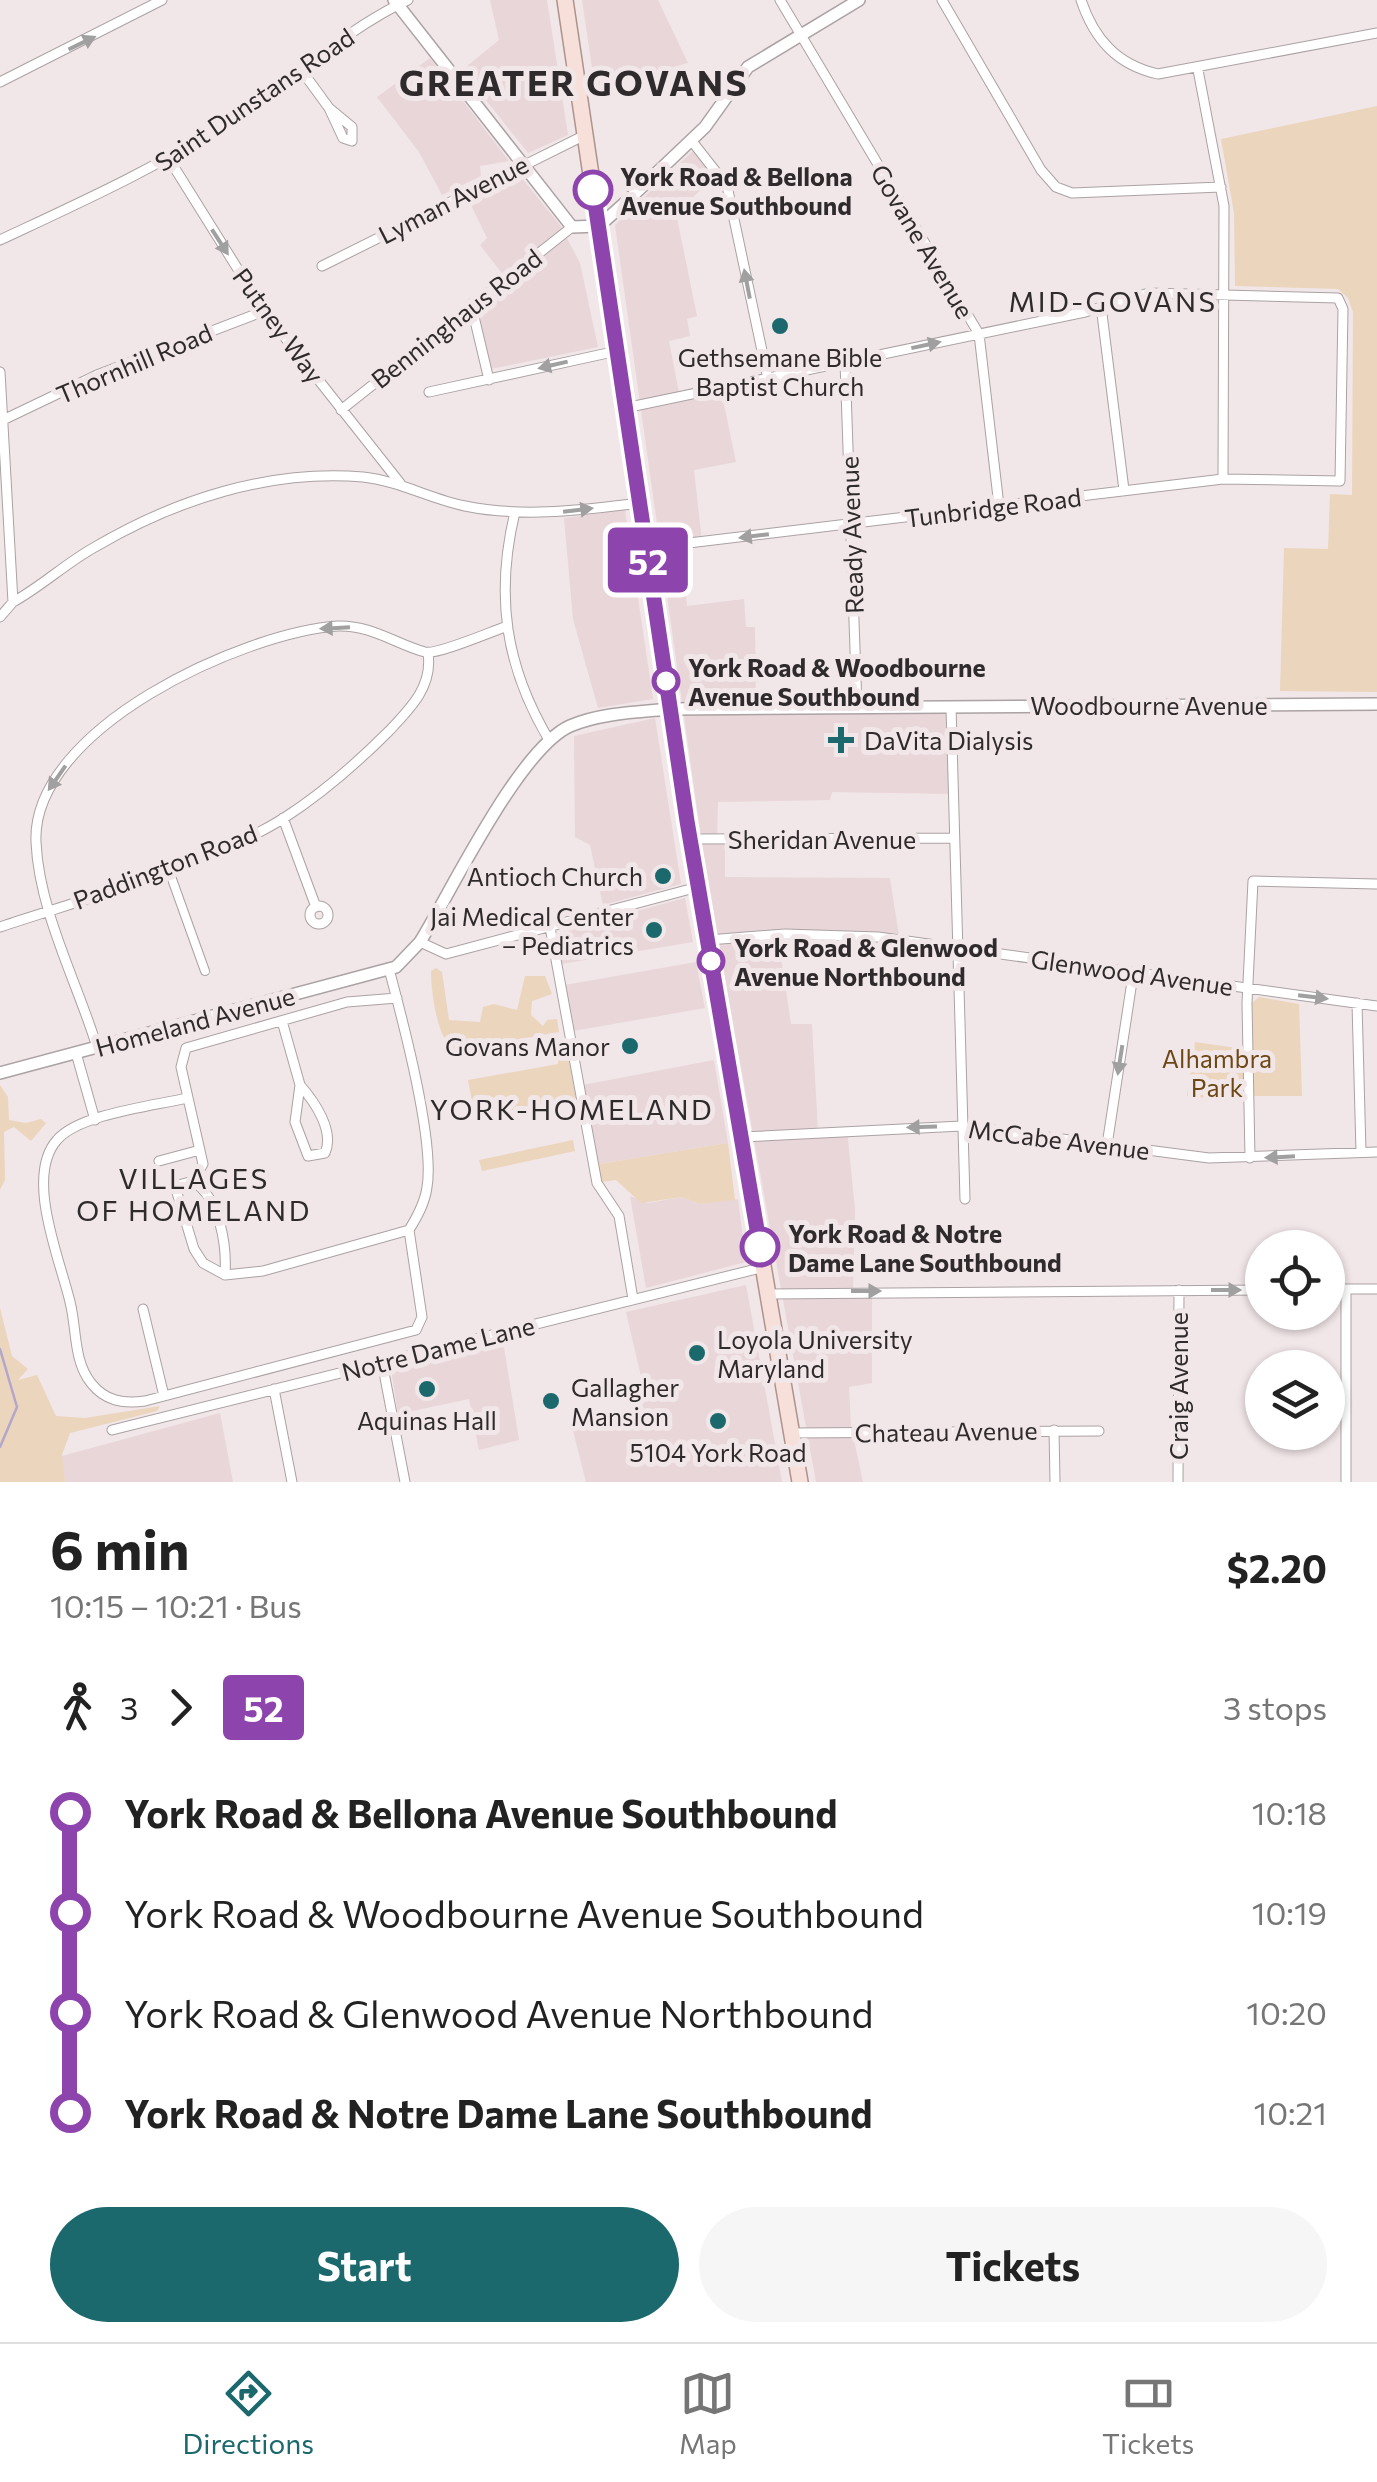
<!DOCTYPE html>
<html lang="en">
<head>
<meta charset="utf-8">
<style>
	body { margin:0; font-family:Commissioner,sans-serif; background:#f6f6f6; color:#222; height:100vh; display:flex; flex-direction:column; font-size:38px; white-space:nowrap }
	* { box-sizing:border-box; margin:0 }
	p { font-size:32px; color:#767676 }
	.icon { flex:none; width:55px; height:55px; fill:none; stroke:currentColor; stroke-width:2; stroke-linecap:round; stroke-linejoin:round }
	.map { position:relative; height:1482px; overflow:hidden }
	.panel { display:flex; flex-direction:column; background:#fff; flex:1 }
	.panel>* { flex:none }
	.badge { padding:0 20px; border-radius:8px; font-size:35px; line-height:65px }
	.fabs { position:absolute; left:1245px; top:1230px; display:grid; gap:20px }
	.fabs a { display:grid; place-items:center; width:100px; height:100px; border-radius:50%; background:#fff; box-shadow:0 2px 8px #0004; font-size:50px }
	.map>.badge { position:absolute; translate:-50% -50%; box-shadow:0 0 0 5px #fff }
	.legs { display:flex; align-items:center; gap:15px; height:110px; padding:0 50px; font-size:32px }
	.legs p { margin-inline-start:auto }
	.headline { display:flex; align-items:center; justify-content:space-between; height:170px; padding:0 50px }
	h1 { font-size:55px; font-weight:700; line-height:75px }
	.button { display:flex; gap:20px; margin-top:auto; padding:20px 50px }
	.button a { flex:1; height:115px; border-radius:60px; background:#1b686d; color:#fff; font-size:40px; font-weight:700; line-height:115px; text-align:center }
	.button a+a { background:#f6f6f6; color:#222 }
	ul { padding:0 50px; list-style:none }
	li { display:flex; align-items:center; gap:35px; height:100px; font-size:38px }
	li i { display:grid; place-items:center; width:15px; height:100%; margin:0 12px; background:currentColor }
	li i::after { content:''; width:25px; height:25px; margin:-12px; border:8px solid; border-radius:50%; background:#fff }
	li p { margin-inline-start:auto }
	li:first-child i { background:linear-gradient(#0000 50%,currentColor 0) }
	li:last-child i { background:linear-gradient(currentColor 50%,#0000 0) }
	.dock { display:flex; justify-content:space-around; align-items:center; height:140px; border-top:2px solid #e0e0e0; background:#fff; font-size:28px; color:#767676 }
	.dock a { display:grid; justify-items:center; gap:5px }
	.dock .selected { color:#1b686d }
	.map>svg:first-child { display:block }
</style>
</head>
<body>
<div class="map">
<svg width="1377" height="1482" viewBox="0 0 1377 1482">
	<rect width="100%" height="100%" fill="#f1e6e8"/>
	<path fill="#e9d6d9" d="M490 0H547L568 135 528 153 462 70 499 40Z
		M582 0H658L688 63 595 88Z
		M430 58 509 161 480 166 481 176 442 195 419 152 377 97Z
		M698 146 720 172 676 213 697 316 687 319 690 336 669 341 680 398 721 390 736 462 694 470 702 542 680 545 687 606 744 599 746 627H755L756 708H950L953 794 832 792 830 800 718 802 717 839 725 841V877L890 878 900 943 778 937 791 1024H812L818 1131 847 1130 855 1209 853 1293H872V1383L849 1387 851 1426 863 1482H816L707 880 615 225Z
		M520 176 560 225 580 263 598 347 491 369 477 305 508 281 480 245 487 238 469 201Z
		M625 510 653 699 598 708 573 619 564 518Z
		M655 718 681 884 603 905 590 845 575 837 574 736Z
		M685 898 693 942 561 964 556 933Z
		M696 962 705 1008 573 1031 565 985Z
		M714 1060 728 1143 599 1164 583 1085Z
		M630 1196 648 1203 682 1197 700 1204 738 1199 746 1262 646 1288Z
		M746 1285 782 1482H586L571 1423 640 1409 646 1398 626 1312Z
		M503 1341 519 1440 479 1450 469 1399 398 1414 391 1369Z
		M220 1413 233 1482H0L58 1457Z"/>
	<path fill="#ecd5bd" d="M1377 106V692L1280 691 1284 548 1328 549 1330 494 1352 495 1353 312 1348 298 1338 289 1235 286 1234 213 1221 139Z
		M436 968 442 972 449 1020 480 1022 483 1007 494 1004 517 1010 525 976H545L552 994 532 1001 531 1015 543 1026 547 1020 557 1019 559 1032 455 1051C437 1040 431 992 431 971Z
		M1259 997 1299 1004 1302 1096H1254L1252 1003Z
		M1195 1042 1243 1049 1245 1102 1187 1096Z
		M567 1046 576 1098 475 1117 468 1080 558 1064 559 1051Z
		M0 1085 8 1097 9 1120 26 1123 41 1119 46 1123 31 1141 14 1127 4 1132 5 1180 0 1190Z
		M573 1140 575 1151 482 1171 479 1160Z
		M728 1143 735 1200 700 1204 682 1197 641 1203 616 1180 602 1182 599 1164Z
		M0 1308 12 1356 28 1369 18 1380 37 1375 56 1416 85 1418 160 1406 157 1411 70 1433 62 1455 65 1482H0Z"/>
	<g fill="none" stroke-linecap="round" stroke-linejoin="round">
		<path stroke="#b2a7ca" stroke-width="2.5" d="M0 1349 17 1407 0 1447"/>
		<g stroke="#aba2a3" stroke-width="10">
			<path id="pedestrian" d="M168 868 205 971"/>
		</g>
		<g stroke="#aba2a3" stroke-width="11">
			<path id="minor" d="M780 0 979 334 999 506
				M942 0 1041 170 1056 187 1072 193 1221 187
				M1081 0C1094 39 1117 65 1158 74L1377 33
				M1198 70 1224 206 1223 479
				M302 71 329 108 343 138 352 141V127L329 108
				M0 82 162 0
				M691 140 727 186 768 379
				M169 159 264 311 400 483
				M0 240C79 203 157 168 231 120 290 82 344 30 408 0
				M322 266 585 135
				M471 304 489 380
				M1101 306 1124 490
				M845 362 857 707
				M0 372 13 602
				M429 392 617 351
				M625 408 1085 312 1149 293 1338 298 1343 309 1340 481 1223 479 647 548
				M341 410 572 227
				M5 419 97 375 264 311
				M515 512C495 595 505 666 549 740
				M0 617 13 602C42 586 66 563 95 547 175 500 269 469 363 477 400 481 430 499 465 506 524 518 581 510 640 503
				M951 707 965 1199
				M283 818 316 907
				M690 839 953 838
				M310 915a9 9 0 1 1 18 0a9 9 0 1 1-18 0Z
				M0 927C84 899 211 864 284 818 323 793 357 763 389 731 411 708 433 686 428 653
				M550 927 597 1183 619 1216 633 1299
				M708 940 785 934 878 937 1377 1006
				M420 942 446 954 698 887
				M389 969C402 1018 435 1141 427 1187 425 1203 417 1217 409 1230
				M397 998 347 1002 186 1048 181 1067 203 1164 193 1181 175 1186 194 1249 203 1263 225 1275 263 1271 409 1230
				M1357 1003 1361 1152
				M282 1021 300 1085
				M97 1047C77 982 39 911 36 842 31 729 244 632 338 626 371 625 396 644 425 652 437 655 490 632 505 627
				M76 1053 95 1120
				M300 1085C314 1101 335 1131 325 1153L308 1156 295 1122Z
				M187 1098C153 1106 79 1114 57 1140 24 1177 61 1262 70 1302 77 1329 73 1360 91 1383 105 1401 123 1404 145 1401L416 1330 422 1317 409 1230
				M742 1137 962 1126 1209 1158 1377 1152
				M1107 1145 1133 975
				M1250 1158 1247 1003 1253 881 1377 884
				M159 1161 200 1150
				M193 1181C220 1199 227 1245 225 1275
				M1328 1289H1377
				M1346 1289V1482
				M768 1294 1262 1290
				M143 1309 164 1396
				M382 1362 405 1482
				M274 1389 292 1482
				M112 1430 764 1267
				M1054 1430 1055 1482
				M792 1433 1099 1431
				M1178 1482 1179 1290"/>
		</g>
		<g stroke="#aba2a3" stroke-width="14">
			<path id="tertiary" d="M394 0 572 227 599 226 627 201 705 127 748 67 859 0
				M0 1073 396 967 420 942C451 892 519 749 570 726 600 713 638 712 670 709L1377 704"/>
		</g>
		<g stroke="#ae938c" stroke-width="18">
			<path id="primary" d="M565 0 687 821 800 1482"/>
		</g>
		<use href="#pedestrian" stroke="#fff" stroke-width="8"/>
		<use href="#minor" stroke="#fff" stroke-width="9"/>
		<use href="#tertiary" stroke="#fff" stroke-width="11"/>
		<use href="#primary" stroke="#f7e0d9" stroke-width="15"/>
	</g>
	<defs><path id="oneway-solid" d="M-6-.8H1V-3.2L6.5 0L1 3.2V.8H-6Z" transform="scale(2.5)"/></defs>
	<g fill="#a1a0a0">
		<use href="#oneway-solid" transform="translate(82 43) rotate(-26)"/>
		<use href="#oneway-solid" transform="translate(220 242) rotate(57)"/>
		<use href="#oneway-solid" transform="translate(747 284) rotate(-101)"/>
		<use href="#oneway-solid" transform="translate(926 345) rotate(-12)"/>
		<use href="#oneway-solid" transform="translate(553 365) rotate(167)"/>
		<use href="#oneway-solid" transform="translate(578 510) rotate(-7)"/>
		<use href="#oneway-solid" transform="translate(754 536) rotate(173)"/>
		<use href="#oneway-solid" transform="translate(335 628) rotate(177)"/>
		<use href="#oneway-solid" transform="translate(57 778) rotate(125)"/>
		<use href="#oneway-solid" transform="translate(1313 997) rotate(7)"/>
		<use href="#oneway-solid" transform="translate(1120 1060) rotate(99)"/>
		<use href="#oneway-solid" transform="translate(922 1127) rotate(178)"/>
		<use href="#oneway-solid" transform="translate(1280 1157) rotate(177)"/>
		<use href="#oneway-solid" transform="translate(1226 1290)"/>
		<use href="#oneway-solid" transform="translate(866 1291)"/>
	</g>
	<g fill="none" stroke-linecap="round" stroke-linejoin="round">
		<g stroke="#fff" stroke-width="22">
			<path id="line-1" d="M593 190 687 821 760 1247"/>
		</g>
		<use href="#line-1" stroke="#8e44ad" stroke-width="15"/>
	</g>
	<g fill="#fff" stroke="#8e44ad" stroke-width="5">
		<circle cx="593" cy="190" r="18"/>
		<circle cx="666" cy="681" r="12"/>
		<circle cx="711" cy="961" r="12"/>
		<circle cx="760" cy="1247" r="18"/>
	</g>
	<g fill="#1b686d" stroke="#f1e6e8" stroke-width="4">
		<circle cx="780" cy="326" r="10"/>
		<path d="M836 725h10v10h10v10h-10v10h-10v-10h-10v-10h10z"/>
		<circle cx="663" cy="876" r="10"/>
		<circle cx="654" cy="930" r="10"/>
		<circle cx="630" cy="1046" r="10"/>
		<circle cx="697" cy="1353" r="10"/>
		<circle cx="427" cy="1389" r="10"/>
		<circle cx="551" cy="1401" r="10"/>
		<circle cx="718" cy="1421" r="10"/>
	</g>
	<g text-anchor="middle" dominant-baseline="central" stroke-width="10" stroke-linejoin="round" paint-order="stroke">
		<g font-size="25" fill="#2f2b2c" stroke="#f1e6e8">
			<text transform="translate(254 99) rotate(-34)">Saint Dunstans Road</text>
			<text transform="translate(453 199) rotate(-27)">Lyman Avenue</text>
			<text transform="translate(923 241) rotate(59)">Govane Avenue</text>
			<text transform="translate(456 318) rotate(-38)">Benninghaus Road</text>
			<text transform="translate(279 325) rotate(54)">Putney Way</text>
			<text transform="translate(134 363) rotate(-23)">Thornhill Road</text>
			<text transform="translate(993 507) rotate(-7)">Tunbridge Road</text>
			<text transform="translate(851 535) rotate(-92)">Ready Avenue</text>
			<text x="1149" y="705">Woodbourne Avenue</text>
			<text x="822" y="839">Sheridan Avenue</text>
			<text transform="translate(165 866) rotate(-21)">Paddington Road</text>
			<text transform="translate(1132 972) rotate(8)">Glenwood Avenue</text>
			<text transform="translate(195 1021) rotate(-15)">Homeland Avenue</text>
			<text transform="translate(1059 1139) rotate(7)">McCabe Avenue</text>
			<text transform="translate(438 1348) rotate(-14)">Notre Dame Lane</text>
			<text transform="translate(1178 1386) rotate(-90)">Craig Avenue</text>
			<text transform="translate(946 1431) rotate(-1)">Chateau Avenue</text>
		</g>
		<g font-size="25" font-weight="bold" fill="#2f2b2c" stroke="#f1e6e8" text-anchor="start">
			<text x="620" y="176">York Road &amp; Bellona<tspan x="620" dy="29">Avenue Southbound</tspan></text>
			<text x="688" y="667">York Road &amp; Woodbourne<tspan x="688" dy="29">Avenue Southbound</tspan></text>
			<text x="734" y="947">York Road &amp; Glenwood<tspan x="734" dy="29">Avenue Northbound</tspan></text>
			<text x="788" y="1233">York Road &amp; Notre<tspan x="788" dy="29">Dame Lane Southbound</tspan></text>
		</g>
		<g font-size="25" fill="#2f2b2c" stroke="#f1e6e8">
			<text x="780" y="357">Gethsemane Bible<tspan x="780" dy="29">Baptist Church</tspan></text>
			<text x="864" y="740" text-anchor="start">DaVita Dialysis</text>
			<text x="643" y="876" text-anchor="end">Antioch Church</text>
			<text x="634" y="916" text-anchor="end">Jai Medical Center<tspan x="634" dy="29">– Pediatrics</tspan></text>
			<text x="610" y="1046" text-anchor="end">Govans Manor</text>
			<text x="717" y="1339" text-anchor="start">Loyola University<tspan x="717" dy="29">Maryland</tspan></text>
			<text x="571" y="1387" text-anchor="start">Gallagher<tspan x="571" dy="29">Mansion</tspan></text>
			<text x="427" y="1420">Aquinas Hall</text>
			<text x="718" y="1452">5104 York Road</text>
		</g>
		<g font-size="25" fill="#6d4715" stroke="#f1e6e8">
			<text x="1217" y="1058">Alhambra<tspan x="1217" dy="29">Park</tspan></text>
		</g>
		<g font-size="28" letter-spacing="2.5" fill="#2f2b2c" stroke="#f1e6e8">
			<text x="1113" y="301">MID-GOVANS</text>
			<text x="572" y="1109">YORK-HOMELAND</text>
			<text x="194" y="1178">VILLAGES<tspan x="194" dy="32">OF HOMELAND</tspan></text>
		</g>
		<g font-size="35" font-weight="bold" letter-spacing="2.5" fill="#2f2b2c" stroke="#f1e6e8">
			<text x="574" y="81">GREATER GOVANS</text>
		</g>
	</g>
</svg>
<div class="fabs">
<a><svg class="icon" aria-label="locate" viewBox="0 0 24 24"><circle cx="12" cy="12" r="6"/><path d="M12 2v4M12 18v4M2 12h4M18 12h4"/></svg></a>
<a><svg class="icon" aria-label="layers" viewBox="0 0 24 24"><path d="M12 4l9 5-9 5-9-5zM3 14l9 5 9-5"/></svg></a>
</div>
<b class="badge" style="left:648px;top:560px;background:#8e44ad;color:#fff">52</b>
</div>
<section class="panel">
<div class="headline"><div><h1>6 min</h1><p>10:15 – 10:21 · Bus</p></div><b>$2.20</b></div>
<div class="legs"><svg class="icon" aria-label="walk" viewBox="0 0 24 24"><circle cx="13" cy="4" r="2"/><path d="M13 8l-2 6 4 7M11 14l-3 7M7 12l3-4h3l4 4"/></svg>3<svg class="icon" aria-label="forward" viewBox="0 0 24 24"><path d="M9 5l7 7-7 7"/></svg><b class="badge" style="background:#8e44ad;color:#fff">52</b><p>3 stops</p></div>
<ul>
<li><i style="color:#8e44ad"></i><b>York Road &amp; Bellona Avenue Southbound</b><p>10:18</p></li>
<li><i style="color:#8e44ad"></i><span>York Road &amp; Woodbourne Avenue Southbound</span><p>10:19</p></li>
<li><i style="color:#8e44ad"></i><span>York Road &amp; Glenwood Avenue Northbound</span><p>10:20</p></li>
<li><i style="color:#8e44ad"></i><b>York Road &amp; Notre Dame Lane Southbound</b><p>10:21</p></li>
</ul>
<div class="button"><a>Start</a><a>Tickets</a></div>
</section>
<nav class="dock">
<a class="selected"><svg class="icon" aria-label="directions" viewBox="0 0 24 24"><path d="M12 3l9 9-9 9-9-9zM9 14v-3h6M13 9l2 2-2 2"/></svg>Directions</a>
<a><svg class="icon" aria-label="map" viewBox="0 0 24 24"><path d="M3 6l6-2 6 2 6-2v14l-6 2-6-2-6 2zM9 4v14M15 6v14"/></svg>Map</a>
<a><svg class="icon" aria-label="tickets" viewBox="0 0 24 24"><path d="M3 7h18v10H3zM15 7v10"/></svg>Tickets</a>
</nav>
</body>
</html>
